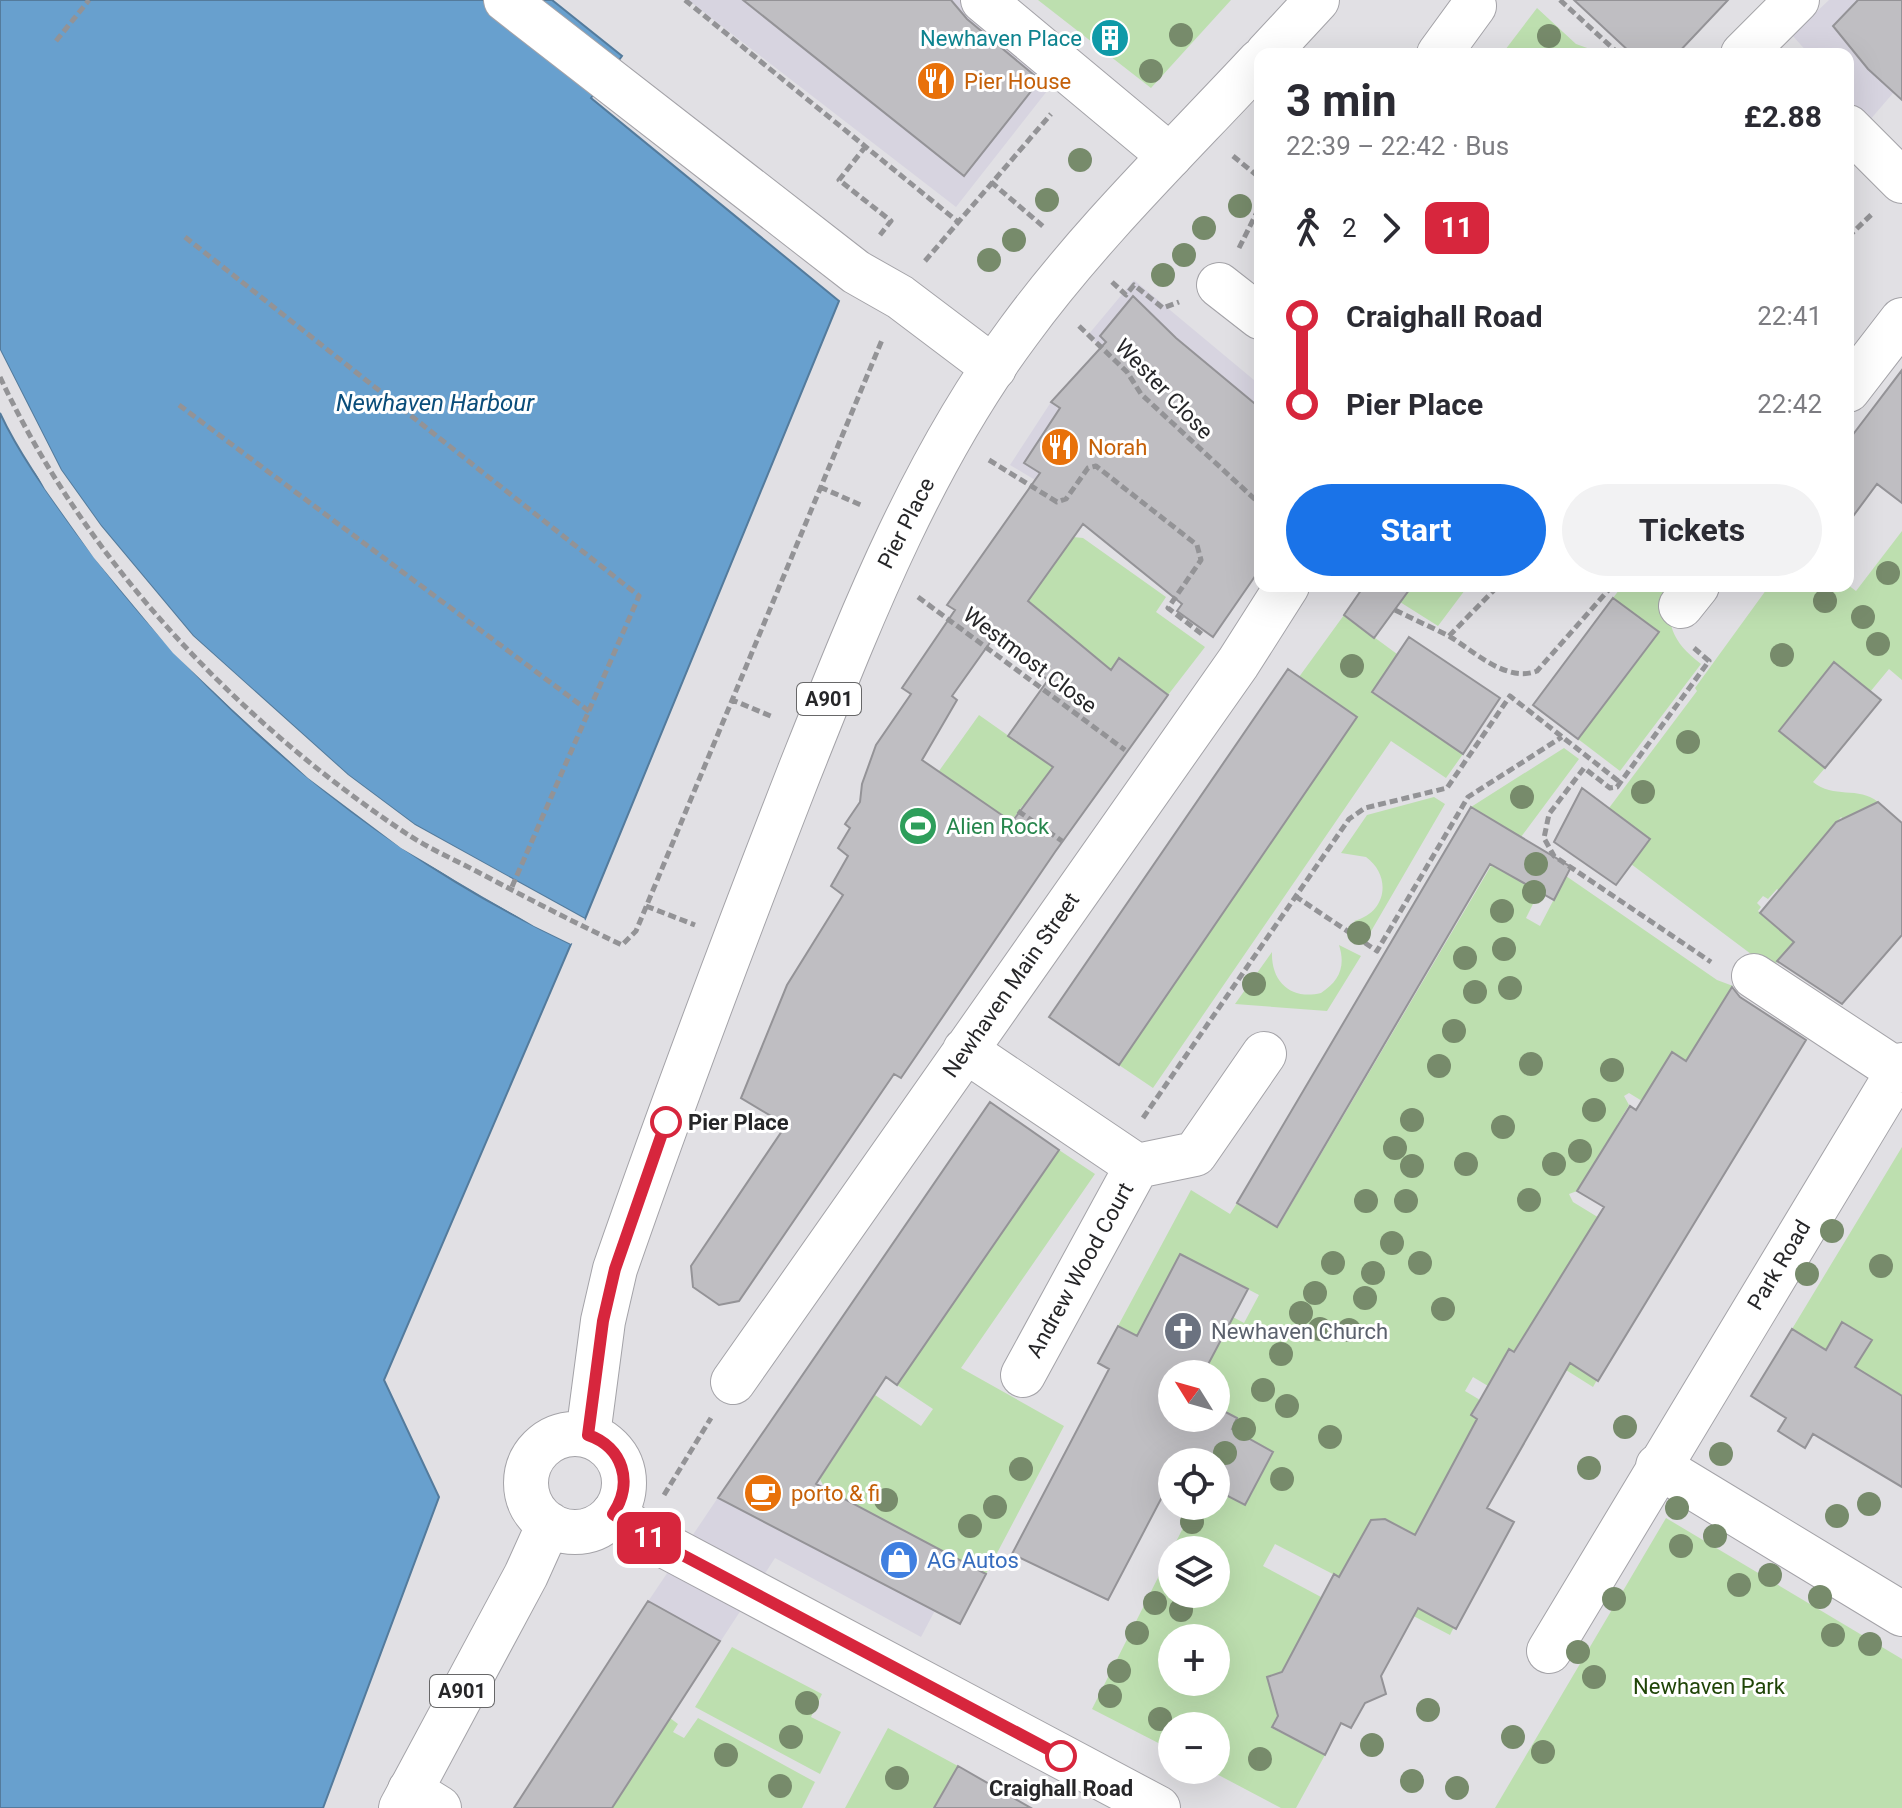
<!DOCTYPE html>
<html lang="en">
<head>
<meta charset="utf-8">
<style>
	body { margin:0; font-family:Roboto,sans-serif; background:#f2f2f3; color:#2b2b33; height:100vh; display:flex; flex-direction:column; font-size:30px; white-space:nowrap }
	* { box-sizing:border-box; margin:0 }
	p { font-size:26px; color:#7c7c81 }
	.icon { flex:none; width:44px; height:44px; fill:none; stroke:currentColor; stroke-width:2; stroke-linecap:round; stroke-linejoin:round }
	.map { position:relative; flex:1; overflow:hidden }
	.drawer { position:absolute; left:1254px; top:48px; width:600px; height:544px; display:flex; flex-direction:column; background:#fff; border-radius:16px; box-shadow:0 8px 32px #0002 }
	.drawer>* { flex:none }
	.badge { padding:0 16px; border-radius:12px; font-size:28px; line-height:52px }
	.needle { width:52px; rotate:307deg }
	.buttons { position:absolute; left:1158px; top:1360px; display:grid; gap:16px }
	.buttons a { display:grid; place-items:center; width:72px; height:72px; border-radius:50%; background:#fff; box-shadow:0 8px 32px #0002; font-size:40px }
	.map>.badge { position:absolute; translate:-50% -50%; box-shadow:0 0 0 4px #fff }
	.legs { display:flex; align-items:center; gap:12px; height:88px; padding:0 32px; font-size:26px }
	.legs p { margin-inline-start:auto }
	.headline { display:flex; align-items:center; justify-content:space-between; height:136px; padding:0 32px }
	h1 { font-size:44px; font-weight:700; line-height:60px }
	.action { display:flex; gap:16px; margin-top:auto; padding:16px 32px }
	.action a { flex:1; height:92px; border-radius:48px; background:#1a73e8; color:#fff; font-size:32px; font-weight:700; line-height:92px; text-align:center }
	.action a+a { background:#f2f2f3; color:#2b2b33 }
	ul { padding:0 32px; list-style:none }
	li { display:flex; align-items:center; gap:28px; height:88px; font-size:30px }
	li i { display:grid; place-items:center; width:12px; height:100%; margin:0 10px; background:currentColor }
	li i::after { content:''; width:20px; height:20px; margin:-10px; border:6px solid; border-radius:50%; background:#fff }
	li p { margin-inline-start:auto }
	li:first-child i { background:linear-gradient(#0000 50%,currentColor 0) }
	li:last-child i { background:linear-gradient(currentColor 50%,#0000 0) }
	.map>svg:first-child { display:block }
</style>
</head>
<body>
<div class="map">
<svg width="1902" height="1808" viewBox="0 0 1902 1808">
	<rect width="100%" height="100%" fill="#e1e0e4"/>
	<path fill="#d7d4e0" d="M688 0H1001L1073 58 956 207Z
		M1829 0H1902L1894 92 1869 121 1848 98V54H1809L1792 35Z
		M1134 280 1260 385 1256 405 1127 372 1088 335Z
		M1051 402 1096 431 1060 495 1010 465Z
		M752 1447 961 1561 921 1637 775 1558 679 1705 608 1661Z"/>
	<path fill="#bddfaf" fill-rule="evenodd" d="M1038 0H1231L1151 88Z
		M1537 8 1576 44 1604 54H1502Z
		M1902 531V680L1889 669 1870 692 1779 731 1825 768 1813 782C1833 799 1859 786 1878 802L1867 808 1856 829 1841 817 1821 840 1786 935 1794 942 1771 969 1631 864 1650 839 1609 808 1697 691 1695 688 1769 586 1848 585 1856 591ZM1777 889 1794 904 1775 926 1758 911 1761 907 1757 903 1763 896 1768 899Z
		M1073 537 1083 538 1166 597 1156 612 1205 647 1168 695 1120 658 1107 675 1067 634 1028 601Z
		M1412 586H1468L1438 626 1400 602Z
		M1622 586H1668C1668 625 1670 640 1701 664L1620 771 1578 739 1658 632 1613 598Z
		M1344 615 1397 654 1372 693 1463 754 1446 778 1391 741 1153 1088 1119 1065 1357 717 1299 677Z
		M979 715 1053 767 1067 835 1023 805 989 852 997 812 939 771Z
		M1564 748 1579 759 1518 841 1552 866 1526 918 1540 926 1566 876 1717 980 1733 986 1723 1001 1735 1008 1702 1061 1690 1054 1685 1061 1672 1052 1668 1059V1117L1629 1093 1624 1096 1629 1105 1617 1125 1639 1139 1577 1191 1569 1194 1573 1202 1614 1227 1584 1239 1537 1315 1541 1345 1597 1380 1593 1387 1566 1370 1561 1379 1488 1386 1473 1377 1465 1391 1480 1400V1421L1415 1535 1385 1519 1454 1627 1450 1635 1275 1544 1263 1566 1321 1597 1282 1672 1269 1681 1289 1695 1272 1728 1325 1755 1296 1808H1281L1209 1770H1216V1726H1172V1750L1092 1709 1194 1506H1216L1215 1462 1237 1418 1216 1407V1374H1203L1233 1317 1244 1323 1259 1295 1180 1254 1137 1336 1118 1326 1191 1190 1230 1214 1237 1203 1278 1227 1511 832 1471 807ZM1254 1442 1273 1452 1245 1505 1227 1495ZM1172 1550H1216V1594H1172ZM1172 1638H1216V1682H1172Z
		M1434 797 1445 804 1370 933 1354 921C1387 913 1392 876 1366 857L1341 853 1367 815Z
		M1339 945 1361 956 1327 1011 1235 1004 1272 952C1271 982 1291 1000 1321 993 1339 981 1346 967 1339 945Z
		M1902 1147V1396L1855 1368 1871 1340 1842 1322 1826 1350 1792 1329Z
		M1059 1150 1095 1174 961 1368 1064 1426 986 1574 825 1489 820 1479 875 1395 921 1426 933 1409 897 1385Z
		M1666 1518 1902 1659V1808H1495Z
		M732 1647 822 1694 811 1717 841 1732 820 1774 695 1707Z
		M670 1718 678 1724 673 1732 684 1738 698 1718 815 1782 802 1808H612Z
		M888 1728 958 1766 934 1808H845Z"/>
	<path fill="#68a0ce" stroke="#547b9c" stroke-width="2" d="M0 0H552L622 56 591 98 839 301 585 919 415 825 348 775 193 636 101 526 61 470 0 350Z
		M0 413C20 456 50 496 78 535 205 708 376 852 571 944L384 1380 439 1497 323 1808H0Z"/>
	<path fill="#e1e0e4" d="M0 350 61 470 101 526 193 636 348 775 415 825 585 919 583 922 413 828 345 778 190 638 98 529 58 472 0 359Z
		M0 409 48 487 128 596 176 651 234 706 310 775 403 844 536 923 573 940 571 944 534 926 401 848 308 778 232 709 173 653 94 558 45 489Z"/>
	<path fill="#bfbec2" stroke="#949397" stroke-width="2" fill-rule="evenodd" d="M743 0H951L967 19 1040 80 964 176Z
		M1574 0H1728L1677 54H1632Z
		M1858 0H1902V100L1868 69 1833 26Z
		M1133 296 1176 338 1260 408V569L1213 637 1177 611 1182 604 1083 524 1028 601 1111 670 1119 658 1168 695 1055 852 901 1078 894 1074 739 1301 719 1305 693 1287 691 1266 786 1125 741 1098 787 985 843 895 831 886 848 856 838 848 850 828 845 824 860 802 862 784 876 745 911 694 902 688 955 610 947 605 1040 473 1024 463 1060 408 1051 402 1106 342 1100 336ZM994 637 1048 680 1008 736 1053 767 1012 822 922 760 957 700 952 696Z
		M1902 370V503L1877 484 1848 523V441Z
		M1364 586H1412L1374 638 1344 615Z
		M1613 598 1659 632 1578 739 1533 705Z
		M1409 637 1500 698 1463 754 1372 692Z
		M1834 662 1881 700 1825 768 1779 731Z
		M1288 669 1357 717 1119 1065 1049 1017Z
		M1582 788 1650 839 1616 885 1554 842Z
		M1878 802 1902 823V935L1842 1004 1777 961 1794 942 1760 913 1836 822Z
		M1471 807 1571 867 1554 900 1490 864 1277 1227 1237 1203Z
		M1732 987 1740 997 1806 1040 1598 1381 1570 1363 1487 1508 1514 1522 1456 1629 1418 1608 1381 1676 1386 1694 1365 1703 1351 1728 1341 1723 1325 1755 1272 1727 1278 1716 1267 1677 1282 1672 1334 1574 1339 1577 1371 1520 1385 1519 1415 1535 1477 1419 1471 1415 1480 1400 1509 1349 1514 1352 1604 1207 1577 1191 1630 1106 1636 1110 1672 1052 1686 1061Z
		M990 1102 1059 1150 897 1385 886 1377 816 1484 986 1574 960 1624 718 1498Z
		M1180 1254 1248 1289 1203 1374H1172V1418H1216V1407L1237 1418 1232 1429 1273 1452 1245 1505 1216 1490V1462H1172V1478L1108 1600 1012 1554 1109 1369 1098 1363 1118 1326 1137 1336Z
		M1842 1322 1872 1340 1855 1367 1902 1396V1487L1813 1434 1805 1448 1778 1431 1786 1418 1751 1396 1792 1329 1826 1350Z
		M648 1601 720 1641 612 1808H514Z
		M958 1766 1031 1808H934Z"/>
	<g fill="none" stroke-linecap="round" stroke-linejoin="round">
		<g stroke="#a4a3a8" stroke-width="46">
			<path id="minor" d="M506 0 856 272 900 297 994 368
				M983 0 1170 156
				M1439 54 1474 6
				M1743 54 1797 0
				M1848 127 1902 181
				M1219 285 1260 317
				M1848 390 1902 320
				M1681 606 1697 586
				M1754 976 1898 1071
				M965 1050 1137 1166 1195 1154 1264 1054
				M1023 1375 1137 1166
				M733 1382 1238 663 1287 586
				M1658 1466 1902 1614
				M613 1514 641 1533 1158 1808
				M1549 1651 1902 1065
				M410 1790 439 1808"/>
		</g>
		<g stroke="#a4a3a8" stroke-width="46">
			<path id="major" d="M1267 54 1317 0
				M526 1483a49 49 0 1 1 98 0a49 49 0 1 1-98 0Z
				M588 1435 603 1321 615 1269C673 1102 735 937 799 773 860 620 920 464 1019 331 1090 234 1178 149 1260 61
				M401 1808 526 1575 549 1524"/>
		</g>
		<path stroke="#939396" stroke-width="5" stroke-dasharray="8 4" stroke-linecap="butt" d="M685 0 957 221
			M1560 0 1618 53
			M56 41 89 0
			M866 146 839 180 891 221 880 235
			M1233 156 1260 178
			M991 182 1045 228
			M185 237 639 596 511 889
			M1848 237 1873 213
			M1239 248 1260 206
			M925 261 1051 114
			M1112 282 1126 295 1134 285 1163 308 1179 302
			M1079 326 1127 372 1141 394 1260 504
			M0 377C87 563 237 721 407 834 428 848 453 859 476 871 525 897 573 922 622 945L636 931 882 340
			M179 405 590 712
			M989 460 1057 502 1066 499 1088 468 1096 466 1197 545 1201 560 1168 608 1203 635
			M820 487 863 506
			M918 597 1125 750
			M1395 610 1449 636 1498 586
			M1449 636C1475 652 1507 683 1537 671L1612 586
			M1694 648 1709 661 1617 787 1610 788 1584 768 1549 814 1544 838 1554 856 1711 962
			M730 699 773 717
			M1018 811 1062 841
			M1295 896 1377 951 1468 797 1562 737
			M646 906 695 925
			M1143 1118 1349 819 1365 808 1447 788 1510 696 1621 783
			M664 1495 711 1418"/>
		<use href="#minor" stroke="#fff" stroke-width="44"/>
		<use href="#major" stroke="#fff" stroke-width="44"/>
	</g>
	<g fill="#778b6b">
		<circle cx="1181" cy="35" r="12"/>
		<circle cx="1549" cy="36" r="12"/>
		<circle cx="1151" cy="71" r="12"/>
		<circle cx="1080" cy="160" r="12"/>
		<circle cx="1047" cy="200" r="12"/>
		<circle cx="1240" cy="206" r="12"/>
		<circle cx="1204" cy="228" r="12"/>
		<circle cx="1014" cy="240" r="12"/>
		<circle cx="1184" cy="255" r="12"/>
		<circle cx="989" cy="260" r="12"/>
		<circle cx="1163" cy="275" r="12"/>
		<circle cx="1888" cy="573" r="12"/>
		<circle cx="1825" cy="601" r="12"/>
		<circle cx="1863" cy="617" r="12"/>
		<circle cx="1878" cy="644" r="12"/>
		<circle cx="1782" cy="655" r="12"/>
		<circle cx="1352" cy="666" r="12"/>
		<circle cx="1688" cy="742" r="12"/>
		<circle cx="1643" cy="792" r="12"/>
		<circle cx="1522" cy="797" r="12"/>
		<circle cx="1536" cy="864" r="12"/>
		<circle cx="1534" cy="892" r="12"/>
		<circle cx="1502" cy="911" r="12"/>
		<circle cx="1359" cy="933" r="12"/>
		<circle cx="1504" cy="949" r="12"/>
		<circle cx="1465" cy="958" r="12"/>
		<circle cx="1254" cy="984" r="12"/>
		<circle cx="1510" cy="988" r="12"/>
		<circle cx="1475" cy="992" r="12"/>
		<circle cx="1454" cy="1031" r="12"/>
		<circle cx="1531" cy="1064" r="12"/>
		<circle cx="1439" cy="1066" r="12"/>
		<circle cx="1612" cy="1070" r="12"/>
		<circle cx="1594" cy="1110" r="12"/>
		<circle cx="1412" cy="1120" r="12"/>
		<circle cx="1503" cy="1127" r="12"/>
		<circle cx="1395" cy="1148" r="12"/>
		<circle cx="1580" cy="1151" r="12"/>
		<circle cx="1466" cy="1164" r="12"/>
		<circle cx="1554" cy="1164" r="12"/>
		<circle cx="1412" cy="1166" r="12"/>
		<circle cx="1529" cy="1200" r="12"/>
		<circle cx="1366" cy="1201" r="12"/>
		<circle cx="1406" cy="1201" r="12"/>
		<circle cx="1832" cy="1231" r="12"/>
		<circle cx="1392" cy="1243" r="12"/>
		<circle cx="1333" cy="1263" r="12"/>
		<circle cx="1420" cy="1263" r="12"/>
		<circle cx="1881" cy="1266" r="12"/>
		<circle cx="1373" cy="1273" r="12"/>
		<circle cx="1807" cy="1274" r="12"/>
		<circle cx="1315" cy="1293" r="12"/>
		<circle cx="1365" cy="1298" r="12"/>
		<circle cx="1443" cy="1309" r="12"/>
		<circle cx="1301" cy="1313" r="12"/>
		<circle cx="1320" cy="1329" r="12"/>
		<circle cx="1349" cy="1330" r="12"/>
		<circle cx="1281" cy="1354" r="12"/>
		<circle cx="1263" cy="1390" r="12"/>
		<circle cx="1287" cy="1406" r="12"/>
		<circle cx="1625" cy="1427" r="12"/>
		<circle cx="1244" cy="1429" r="12"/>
		<circle cx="1330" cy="1437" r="12"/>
		<circle cx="1225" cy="1453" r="12"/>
		<circle cx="1721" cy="1454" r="12"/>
		<circle cx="1589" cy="1468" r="12"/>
		<circle cx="1021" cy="1469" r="12"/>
		<circle cx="1282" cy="1479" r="12"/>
		<circle cx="886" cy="1500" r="12"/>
		<circle cx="1869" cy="1504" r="12"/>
		<circle cx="995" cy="1507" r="12"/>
		<circle cx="1677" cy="1508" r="12"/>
		<circle cx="1837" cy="1516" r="12"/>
		<circle cx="1192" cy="1522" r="12"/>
		<circle cx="970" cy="1526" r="12"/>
		<circle cx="1715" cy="1536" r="12"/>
		<circle cx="1681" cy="1546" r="12"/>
		<circle cx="1770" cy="1575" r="12"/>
		<circle cx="1739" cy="1585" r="12"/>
		<circle cx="1820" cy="1597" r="12"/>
		<circle cx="1614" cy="1599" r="12"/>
		<circle cx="1155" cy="1603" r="12"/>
		<circle cx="1181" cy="1610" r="12"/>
		<circle cx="1137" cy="1633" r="12"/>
		<circle cx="1833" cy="1635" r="12"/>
		<circle cx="1870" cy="1644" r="12"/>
		<circle cx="1578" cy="1652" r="12"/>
		<circle cx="1119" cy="1671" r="12"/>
		<circle cx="1594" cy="1677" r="12"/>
		<circle cx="1110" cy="1696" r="12"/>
		<circle cx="807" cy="1703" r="12"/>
		<circle cx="1428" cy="1710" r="12"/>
		<circle cx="1160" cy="1719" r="12"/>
		<circle cx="791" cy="1737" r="12"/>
		<circle cx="1513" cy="1737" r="12"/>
		<circle cx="1372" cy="1745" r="12"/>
		<circle cx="1543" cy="1752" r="12"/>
		<circle cx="726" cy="1755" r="12"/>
		<circle cx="1260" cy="1759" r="12"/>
		<circle cx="897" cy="1778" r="12"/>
		<circle cx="1412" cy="1781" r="12"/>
		<circle cx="780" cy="1786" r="12"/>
		<circle cx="1457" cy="1788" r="12"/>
	</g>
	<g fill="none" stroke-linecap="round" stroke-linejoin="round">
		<g stroke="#fff" stroke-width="18">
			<path id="line-1" d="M666 1122 615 1269 603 1321 588 1435C623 1447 634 1483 613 1514L641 1533 1061 1756"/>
		</g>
		<use href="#line-1" stroke="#d7263d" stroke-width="12"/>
	</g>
	<defs>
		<g id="building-disc" transform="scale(2)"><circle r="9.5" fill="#0f9aa8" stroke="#fff"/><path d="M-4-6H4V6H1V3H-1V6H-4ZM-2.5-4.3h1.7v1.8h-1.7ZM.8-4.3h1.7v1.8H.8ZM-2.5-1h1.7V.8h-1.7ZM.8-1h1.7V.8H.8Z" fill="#fff"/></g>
		<g id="restaurant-disc" transform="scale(2)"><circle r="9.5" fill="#e8710a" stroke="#fff"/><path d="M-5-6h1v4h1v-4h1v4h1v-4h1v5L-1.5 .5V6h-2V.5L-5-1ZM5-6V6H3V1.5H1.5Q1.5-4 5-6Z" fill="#fff"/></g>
		<g id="stadium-disc" transform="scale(2)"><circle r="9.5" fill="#2e9e5b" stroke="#fff"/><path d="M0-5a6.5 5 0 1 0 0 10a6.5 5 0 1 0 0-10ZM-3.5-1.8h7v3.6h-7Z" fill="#fff"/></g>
		<g id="church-disc" transform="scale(2)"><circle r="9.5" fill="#6b7280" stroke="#fff"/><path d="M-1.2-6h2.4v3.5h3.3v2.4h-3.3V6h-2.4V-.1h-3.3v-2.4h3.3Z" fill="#fff"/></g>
		<g id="cafe-disc" transform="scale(2)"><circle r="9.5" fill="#e8710a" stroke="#fff"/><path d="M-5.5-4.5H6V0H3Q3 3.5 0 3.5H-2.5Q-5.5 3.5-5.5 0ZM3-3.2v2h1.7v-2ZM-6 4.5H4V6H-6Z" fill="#fff"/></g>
		<g id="shop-disc" transform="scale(2)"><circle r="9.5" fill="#3f7fe0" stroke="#fff"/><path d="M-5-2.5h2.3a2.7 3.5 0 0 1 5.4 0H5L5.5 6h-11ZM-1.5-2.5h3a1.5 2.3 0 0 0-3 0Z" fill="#fff"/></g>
	</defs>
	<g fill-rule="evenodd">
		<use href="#building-disc" x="1110" y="38"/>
		<use href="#restaurant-disc" x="936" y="81"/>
		<use href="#restaurant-disc" x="1060" y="447"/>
		<use href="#stadium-disc" x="918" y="826"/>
		<use href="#church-disc" x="1183" y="1331"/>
		<use href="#cafe-disc" x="763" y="1493"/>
		<use href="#shop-disc" x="899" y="1560"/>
	</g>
	<g fill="#fff" stroke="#d7263d" stroke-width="4">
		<circle cx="666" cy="1122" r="14"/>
		<circle cx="1061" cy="1756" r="14"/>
	</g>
	<g text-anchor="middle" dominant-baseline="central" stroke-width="6" stroke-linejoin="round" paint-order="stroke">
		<g fill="#fff" stroke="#676768" stroke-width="2">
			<rect x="797" y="683" width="64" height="32" rx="6"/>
			<rect x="430" y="1675" width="64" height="32" rx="6"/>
		</g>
		<g font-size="20" font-weight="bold" fill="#262628">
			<text x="829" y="699">A901</text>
			<text x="462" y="1691">A901</text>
		</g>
		<g font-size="22" fill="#0d838f" stroke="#fff" text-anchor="end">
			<text x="1082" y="38">Newhaven Place</text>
		</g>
		<g font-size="22" fill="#c56008" stroke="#fff" text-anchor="start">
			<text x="964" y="81">Pier House</text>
			<text x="1088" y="447">Norah</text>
			<text x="791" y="1493">porto &amp; fi</text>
		</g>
		<g font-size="22" fill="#262628" stroke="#fff">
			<text transform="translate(1164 389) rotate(46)">Wester Close</text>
			<text transform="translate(906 523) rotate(-63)">Pier Place</text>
			<text transform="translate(1030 660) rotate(37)">Westmost Close</text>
			<text transform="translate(1011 985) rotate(-55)">Newhaven Main Street</text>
			<text transform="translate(1779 1265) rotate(-59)">Park Road</text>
			<text transform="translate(1080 1270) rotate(-61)">Andrew Wood Court</text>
		</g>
		<g font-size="22" fill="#27864d" stroke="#fff" text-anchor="start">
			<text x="946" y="826">Alien Rock</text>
		</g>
		<g font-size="22" font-weight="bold" fill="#262628" stroke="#fff" text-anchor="start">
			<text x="688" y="1122">Pier Place</text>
			<text x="1061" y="1788" text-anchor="middle">Craighall Road</text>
		</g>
		<g font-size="22" fill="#5b616d" stroke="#fff" text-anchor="start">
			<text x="1211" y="1331">Newhaven Church</text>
		</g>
		<g font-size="22" fill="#366cbe" stroke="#fff" text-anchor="start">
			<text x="927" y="1560">AG Autos</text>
		</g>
		<g font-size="22" fill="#204508" stroke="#fff">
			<text x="1709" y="1686">Newhaven Park</text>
		</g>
		<g font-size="24" font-style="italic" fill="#0a4d7a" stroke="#fff">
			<text x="435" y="403">Newhaven Harbour</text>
		</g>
	</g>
</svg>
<div class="buttons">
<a><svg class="needle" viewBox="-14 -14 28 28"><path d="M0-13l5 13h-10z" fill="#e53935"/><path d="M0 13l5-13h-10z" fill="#7c7c81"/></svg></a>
<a><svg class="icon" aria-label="locate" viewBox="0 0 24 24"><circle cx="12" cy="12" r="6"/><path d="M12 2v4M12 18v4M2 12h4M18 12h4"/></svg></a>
<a><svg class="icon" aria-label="layers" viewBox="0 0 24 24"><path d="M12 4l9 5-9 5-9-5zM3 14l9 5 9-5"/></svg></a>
<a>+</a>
<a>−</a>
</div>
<b class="badge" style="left:649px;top:1538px;background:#d7263d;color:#fff">11</b>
<section class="drawer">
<div class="headline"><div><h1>3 min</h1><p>22:39 – 22:42 · Bus</p></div><b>£2.88</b></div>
<div class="legs"><svg class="icon" aria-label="walk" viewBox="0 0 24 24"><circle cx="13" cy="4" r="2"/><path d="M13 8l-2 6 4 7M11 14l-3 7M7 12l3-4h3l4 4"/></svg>2<svg class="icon" aria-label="forward" viewBox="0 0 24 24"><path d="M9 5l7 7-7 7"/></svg><b class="badge" style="background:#d7263d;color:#fff">11</b></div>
<ul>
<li><i style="color:#d7263d"></i><b>Craighall Road</b><p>22:41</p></li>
<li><i style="color:#d7263d"></i><b>Pier Place</b><p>22:42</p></li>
</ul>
<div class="action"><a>Start</a><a>Tickets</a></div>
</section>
</div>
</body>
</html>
